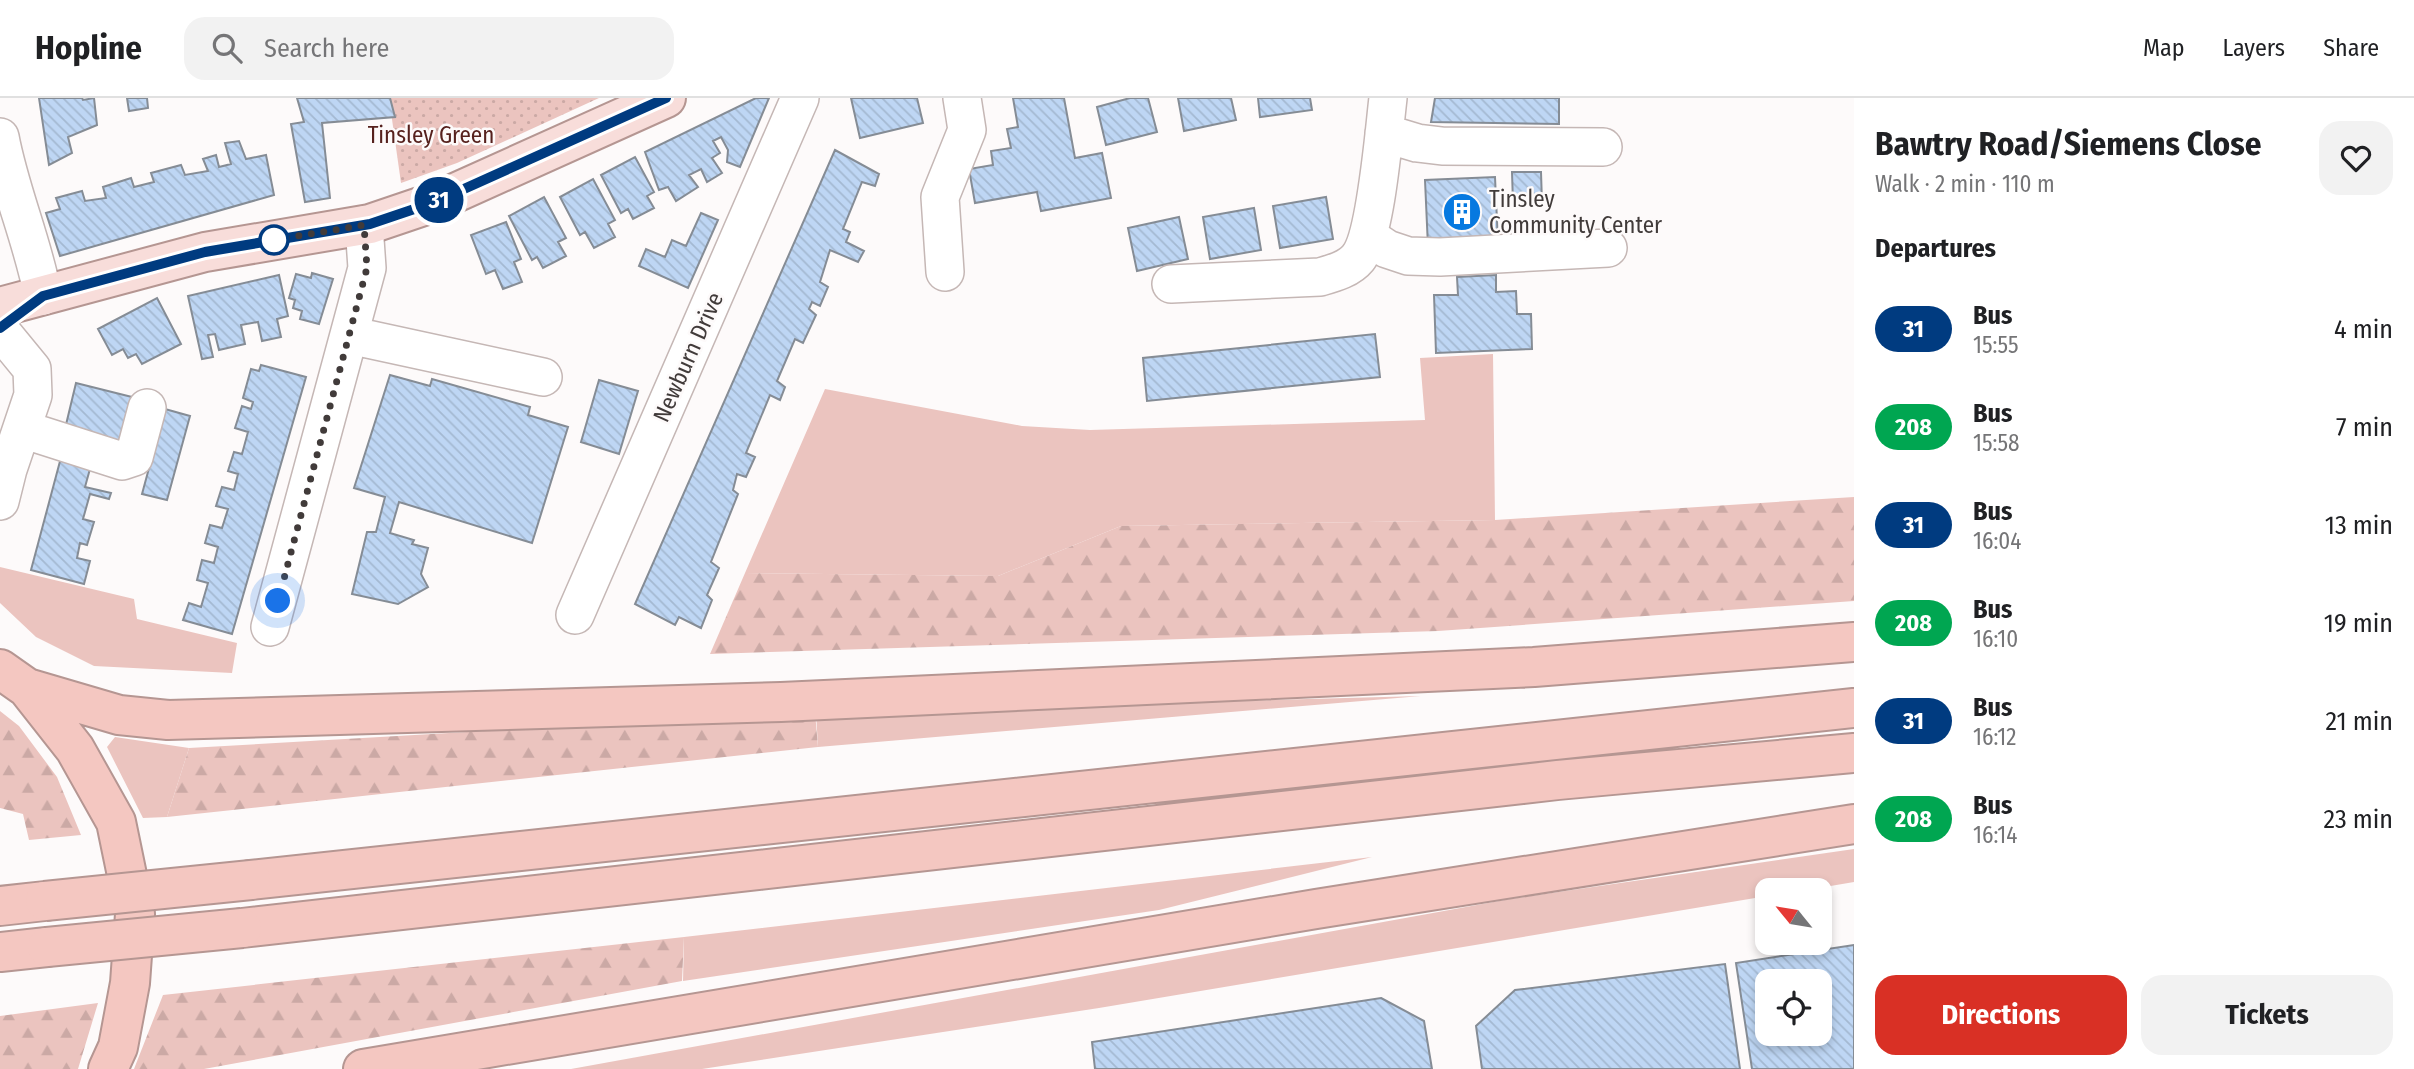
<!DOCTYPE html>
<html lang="en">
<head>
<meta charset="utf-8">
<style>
	body { margin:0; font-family:"Fira Sans Condensed",sans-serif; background:#f2f2f2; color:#202124; height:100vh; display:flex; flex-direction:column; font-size:26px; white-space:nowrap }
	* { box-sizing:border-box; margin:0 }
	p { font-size:23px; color:#757577 }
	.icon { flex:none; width:38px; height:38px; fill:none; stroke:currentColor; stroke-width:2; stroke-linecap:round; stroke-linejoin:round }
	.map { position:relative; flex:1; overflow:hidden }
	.sheet { display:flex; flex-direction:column; background:#fff; width:560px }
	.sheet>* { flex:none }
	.badge { padding:0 14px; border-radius:23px; font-size:24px; line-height:46px }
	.needle { width:46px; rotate:300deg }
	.buttons { position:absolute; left:1755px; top:780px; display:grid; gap:14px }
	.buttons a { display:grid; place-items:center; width:77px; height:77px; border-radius:14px; background:#fff; box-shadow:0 4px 10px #0003; font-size:35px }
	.you { position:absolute; width:35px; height:35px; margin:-18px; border:5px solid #fff; border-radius:50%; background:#1a73e8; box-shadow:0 0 0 10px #1a73e833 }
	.map>.badge { position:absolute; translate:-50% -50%; box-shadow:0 0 0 4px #fff }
	h2 { padding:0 21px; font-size:26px; line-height:63px }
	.round { display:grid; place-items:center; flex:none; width:74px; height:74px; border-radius:21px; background:#f2f2f2 }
	.summary { display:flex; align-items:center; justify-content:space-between; height:119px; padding:0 21px }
	h1 { font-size:33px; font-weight:700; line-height:52px }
	.primary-button { display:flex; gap:14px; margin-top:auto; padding:14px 21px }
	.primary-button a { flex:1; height:80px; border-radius:21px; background:#d93025; color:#fff; font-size:28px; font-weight:700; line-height:80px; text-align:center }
	.primary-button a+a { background:#f2f2f2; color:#202124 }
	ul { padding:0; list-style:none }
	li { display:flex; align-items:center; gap:21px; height:98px; padding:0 21px }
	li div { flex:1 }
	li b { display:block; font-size:26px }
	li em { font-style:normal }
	li .badge { min-width:77px; font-weight:700; text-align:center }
	header { display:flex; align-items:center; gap:42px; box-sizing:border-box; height:98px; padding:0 35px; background:#fff; border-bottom:2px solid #e0e0e0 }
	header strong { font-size:33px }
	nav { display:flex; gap:38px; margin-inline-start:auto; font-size:24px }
	.search { width:490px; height:63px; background:#f2f2f2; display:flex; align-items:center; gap:18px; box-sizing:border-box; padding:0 24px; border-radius:21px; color:#757577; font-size:26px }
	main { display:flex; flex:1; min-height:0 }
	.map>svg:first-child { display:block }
</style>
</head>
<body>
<header>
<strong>Hopline</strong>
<div class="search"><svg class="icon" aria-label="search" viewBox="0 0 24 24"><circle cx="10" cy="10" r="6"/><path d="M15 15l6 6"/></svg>Search here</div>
<nav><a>Map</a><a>Layers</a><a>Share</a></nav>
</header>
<main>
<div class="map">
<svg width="1854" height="971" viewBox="0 0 1854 971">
	<defs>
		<pattern id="forest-firs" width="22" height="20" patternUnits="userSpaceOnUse" patternTransform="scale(1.75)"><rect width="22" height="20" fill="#ebc4bf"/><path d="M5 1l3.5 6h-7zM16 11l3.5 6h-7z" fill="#cba9a5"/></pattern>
		<pattern id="park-dots" width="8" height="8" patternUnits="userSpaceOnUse" patternTransform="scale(1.75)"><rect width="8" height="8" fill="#ebc4bf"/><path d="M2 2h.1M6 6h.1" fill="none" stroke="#cba9a5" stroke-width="1.8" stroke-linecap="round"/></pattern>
		<pattern id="building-back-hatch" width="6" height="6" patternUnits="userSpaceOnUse" patternTransform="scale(1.75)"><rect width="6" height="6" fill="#bed6f4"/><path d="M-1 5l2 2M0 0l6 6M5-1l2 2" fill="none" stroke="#a4b9d2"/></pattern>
	</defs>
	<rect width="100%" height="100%" fill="#fdfafa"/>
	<path fill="#ebc4bf" d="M1493 256 1495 422 1121 428 998 478 745 475 825 291 1022 328 1090 332 1425 322 1420 260Z
		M0 469 134 501 137 521 237 545 232 575 94 568 36 539 0 505Z
		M1421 598 818 649 816 614Z
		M115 639 189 650 167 719 143 720 107 649Z
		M1854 751V784L1801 793H1768L1767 798 1099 910 702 971H571L1510 801Z
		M1372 759 1159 812 683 883 684 839Z"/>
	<path fill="url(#forest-firs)" d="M1854 399V503L1438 533 710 556 745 475 998 478 1121 428 1495 422Z
		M0 613 19 628 57 679 81 737 29 742 23 716 0 710Z
		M815 614 818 649 167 719 189 650Z
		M684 839 682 883 204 971H134L163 897Z
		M98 905 78 971H0V918Z"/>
	<path fill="url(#park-dots)" d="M389 0H599L457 65 401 85Z"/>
	<path fill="url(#building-back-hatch)" stroke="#858c95" stroke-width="2" fill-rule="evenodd" d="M39 0H82L83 2 94 0 97 27 68 39 72 55 49 67Z
		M127 0H147L148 10 129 13Z
		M297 0H390L395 19 322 25 330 100 305 104 291 26 304 24Z
		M756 0H769L740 69 727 64 728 52 721 39 713 43 720 55 712 60 722 75 707 84 701 71 689 77 698 89 676 103 668 89 659 92 645 54Z
		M851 0H917L923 25 860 40Z
		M1013 0H1064L1075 60 1102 55 1111 100 1041 113 1037 94 975 105 969 71 993 67 991 53 1011 50 1007 31 1018 29Z
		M1130 0H1148L1157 34 1106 47 1097 9Z
		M1178 0H1231L1236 22 1184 33Z
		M1258 0H1310L1312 12 1260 19Z
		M1435 0H1559V26L1431 24Z
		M239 43 246 61 266 57 274 97 60 158 46 115 60 111 56 100 82 93 85 103 106 100 103 89 131 80 134 89 154 84 151 75 181 67 185 77 208 73 203 61 216 57 219 69 231 66 225 45Z
		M835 52 879 76 875 88 862 84 843 131 850 134 846 144 864 153 858 164 830 152 820 184 828 189 820 208 812 204 809 211 816 217 803 245 795 241 777 283 785 289 780 302 770 297 746 355 755 359 746 379 737 376 733 392 738 396 711 464 719 470 707 497 712 502 701 530 679 519 675 527 635 506Z
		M635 59 654 94 647 98 654 110 633 121 628 111 621 115 601 77Z
		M1512 74H1541L1542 105H1513Z
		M1495 79 1498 145 1428 149 1425 82Z
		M593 81 615 122 608 126 615 139 594 150 585 134 580 137 560 99Z
		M544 99 566 140 558 144 566 158 543 170 537 159 532 162 509 118Z
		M1326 99 1333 141 1280 150 1273 108Z
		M1254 110 1261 152 1210 161 1203 119Z
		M701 115 718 122 688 190 639 168 646 151 665 159 672 142 686 148Z
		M1179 119 1188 161 1137 173 1128 130Z
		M506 124 521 161 514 164 522 184 503 191 495 172 486 176 471 137Z
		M312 175 333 181 319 226 300 221 302 213 293 210 295 202 289 200 296 176 311 180Z
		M279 177 288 218 277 221 281 239 262 243 258 224 241 227 245 246 219 252 215 236 208 237 213 259 202 261 188 198Z
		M1496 177V194L1516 193 1517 216H1531L1532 251 1436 255 1434 197H1458L1457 179Z
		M157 200 181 246 142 266 136 256 128 260 123 251 112 257 98 231Z
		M1375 236 1380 279 1147 303 1143 260Z
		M261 267 306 279 232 536 183 522 189 505 201 509 208 485 197 482 202 462 214 465 218 449 205 445 210 427 222 430 228 411 216 408 222 389 234 392 238 376 228 373 234 354 242 356 248 334 235 330 242 308 251 311 253 304 243 300 251 271 259 273Z
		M390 277 430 288 432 281 530 309 528 317 568 329 532 445 399 404 390 435 414 442 412 446 428 450 421 476 428 489 398 506 352 496 367 434H376L385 399 354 390Z
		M599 282 638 293 619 356 581 344Z
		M76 285 132 299 120 348 64 335Z
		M165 311 190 318 167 402 142 396Z
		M63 352 93 360 85 389 111 395 109 401 90 396 83 421 94 424 87 447 80 445 77 460 90 463 84 486 31 472Z
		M1854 847V971H1752L1736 865ZM1768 884H1820V936H1768Z
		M1725 866 1740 971H1482L1476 928 1515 892Z
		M1381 900 1424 923 1432 971H1095L1092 944Z"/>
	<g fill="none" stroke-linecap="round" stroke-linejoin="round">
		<g stroke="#c5b7b5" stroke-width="40">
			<path id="minor" d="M1384 35 1417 45 1442 48 1603 49
				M0 39C10 93 33 144 43 198
				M1369 139 1387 151 1408 158 1440 159 1608 150
				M945 174 940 99 967 32 962 0
				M1171 186 1320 179C1334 175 1349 171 1358 160 1376 138 1384 33 1388 0
				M0 232 32 271 33 297 8 371 0 403
				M349 237 543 279
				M22 331 122 363 134 359 147 310
				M575 517 800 0
				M270 529 367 170 364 127"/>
		</g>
		<g stroke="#b59692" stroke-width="42">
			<path id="major" d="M0 209 205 154 370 126 435 104 666 0"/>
		</g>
		<g stroke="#b59692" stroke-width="42">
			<path id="highway" d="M0 571 27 590 75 651 116 724 135 816 130 885 118 949 108 971
				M27 590 119 617 168 622 781 604 1534 569 1854 544
				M251 782 1854 610
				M0 808 45 803
				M242 830 1558 682 1854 655
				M0 854 47 849
				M363 971 1316 811 1854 726"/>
		</g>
		<use href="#minor" stroke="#fff" stroke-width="37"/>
		<use href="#major" stroke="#f8ddda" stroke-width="38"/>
		<use href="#highway" stroke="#f4c7c1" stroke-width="38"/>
		<g stroke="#b59692" stroke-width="42" stroke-linecap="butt">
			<path id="highway-bridge" d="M45 803 251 782
				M47 849 242 830"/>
		</g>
		<use href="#highway-bridge" stroke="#f4c7c1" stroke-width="38"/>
	</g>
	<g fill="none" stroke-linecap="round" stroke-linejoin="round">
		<g stroke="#fff" stroke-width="16">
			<path id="line" d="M0 230 43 198 205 154 370 126 435 104 666 0"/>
		</g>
		<use href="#line" stroke="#003b80" stroke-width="10"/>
		<path stroke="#413b3a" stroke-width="7" stroke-dasharray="0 12.6" d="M274 142 364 127 367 170 278 503"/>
	</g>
	<defs>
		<g id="building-disc" transform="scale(2.0125)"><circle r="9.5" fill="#0679e0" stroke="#fdfafa"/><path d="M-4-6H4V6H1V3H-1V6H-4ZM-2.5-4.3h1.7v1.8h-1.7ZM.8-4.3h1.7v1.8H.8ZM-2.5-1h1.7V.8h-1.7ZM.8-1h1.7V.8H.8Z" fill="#fff"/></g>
	</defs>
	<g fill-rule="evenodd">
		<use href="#building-disc" x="1462" y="114"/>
	</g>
	<circle fill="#fff" stroke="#003b80" stroke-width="3.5" cx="274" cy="142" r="14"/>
	<g text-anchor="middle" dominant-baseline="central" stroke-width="5" stroke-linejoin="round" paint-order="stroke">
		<g font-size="23" fill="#56211d" stroke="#fdfafa">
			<text x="431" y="37">Tinsley Green</text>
		</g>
		<g font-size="23" fill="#413b3a" stroke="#fdfafa" text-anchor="start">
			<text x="1489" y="101">Tinsley<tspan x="1489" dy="26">Community Center</tspan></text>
		</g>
		<g font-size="23" fill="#413b3a" stroke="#fdfafa">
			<text transform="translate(688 259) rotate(-66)">Newburn Drive</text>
		</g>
	</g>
</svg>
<div class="buttons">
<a><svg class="needle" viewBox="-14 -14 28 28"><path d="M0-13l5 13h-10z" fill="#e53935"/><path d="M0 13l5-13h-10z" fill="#757577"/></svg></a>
<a><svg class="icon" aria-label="locate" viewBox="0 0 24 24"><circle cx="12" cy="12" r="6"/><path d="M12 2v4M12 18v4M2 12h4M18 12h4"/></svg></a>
</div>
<div class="you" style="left:278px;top:503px"></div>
<b class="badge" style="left:439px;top:102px;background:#003b80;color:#fff">31</b>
</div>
<section class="sheet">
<div class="summary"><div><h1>Bawtry Road/Siemens Close</h1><p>Walk · 2 min · 110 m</p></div><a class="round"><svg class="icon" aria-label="heart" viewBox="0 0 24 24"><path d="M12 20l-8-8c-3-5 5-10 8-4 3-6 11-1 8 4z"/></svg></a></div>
<h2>Departures</h2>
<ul>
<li><span class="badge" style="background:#003b80;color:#fff">31</span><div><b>Bus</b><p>15:55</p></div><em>4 min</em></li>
<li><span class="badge" style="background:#00a651;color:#fff">208</span><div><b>Bus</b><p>15:58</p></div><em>7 min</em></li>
<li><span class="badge" style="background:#003b80;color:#fff">31</span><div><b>Bus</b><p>16:04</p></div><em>13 min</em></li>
<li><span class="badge" style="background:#00a651;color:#fff">208</span><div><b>Bus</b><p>16:10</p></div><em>19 min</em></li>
<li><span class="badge" style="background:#003b80;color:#fff">31</span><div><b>Bus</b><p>16:12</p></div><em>21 min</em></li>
<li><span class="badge" style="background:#00a651;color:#fff">208</span><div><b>Bus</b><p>16:14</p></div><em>23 min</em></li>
</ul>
<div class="primary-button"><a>Directions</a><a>Tickets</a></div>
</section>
</main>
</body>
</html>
